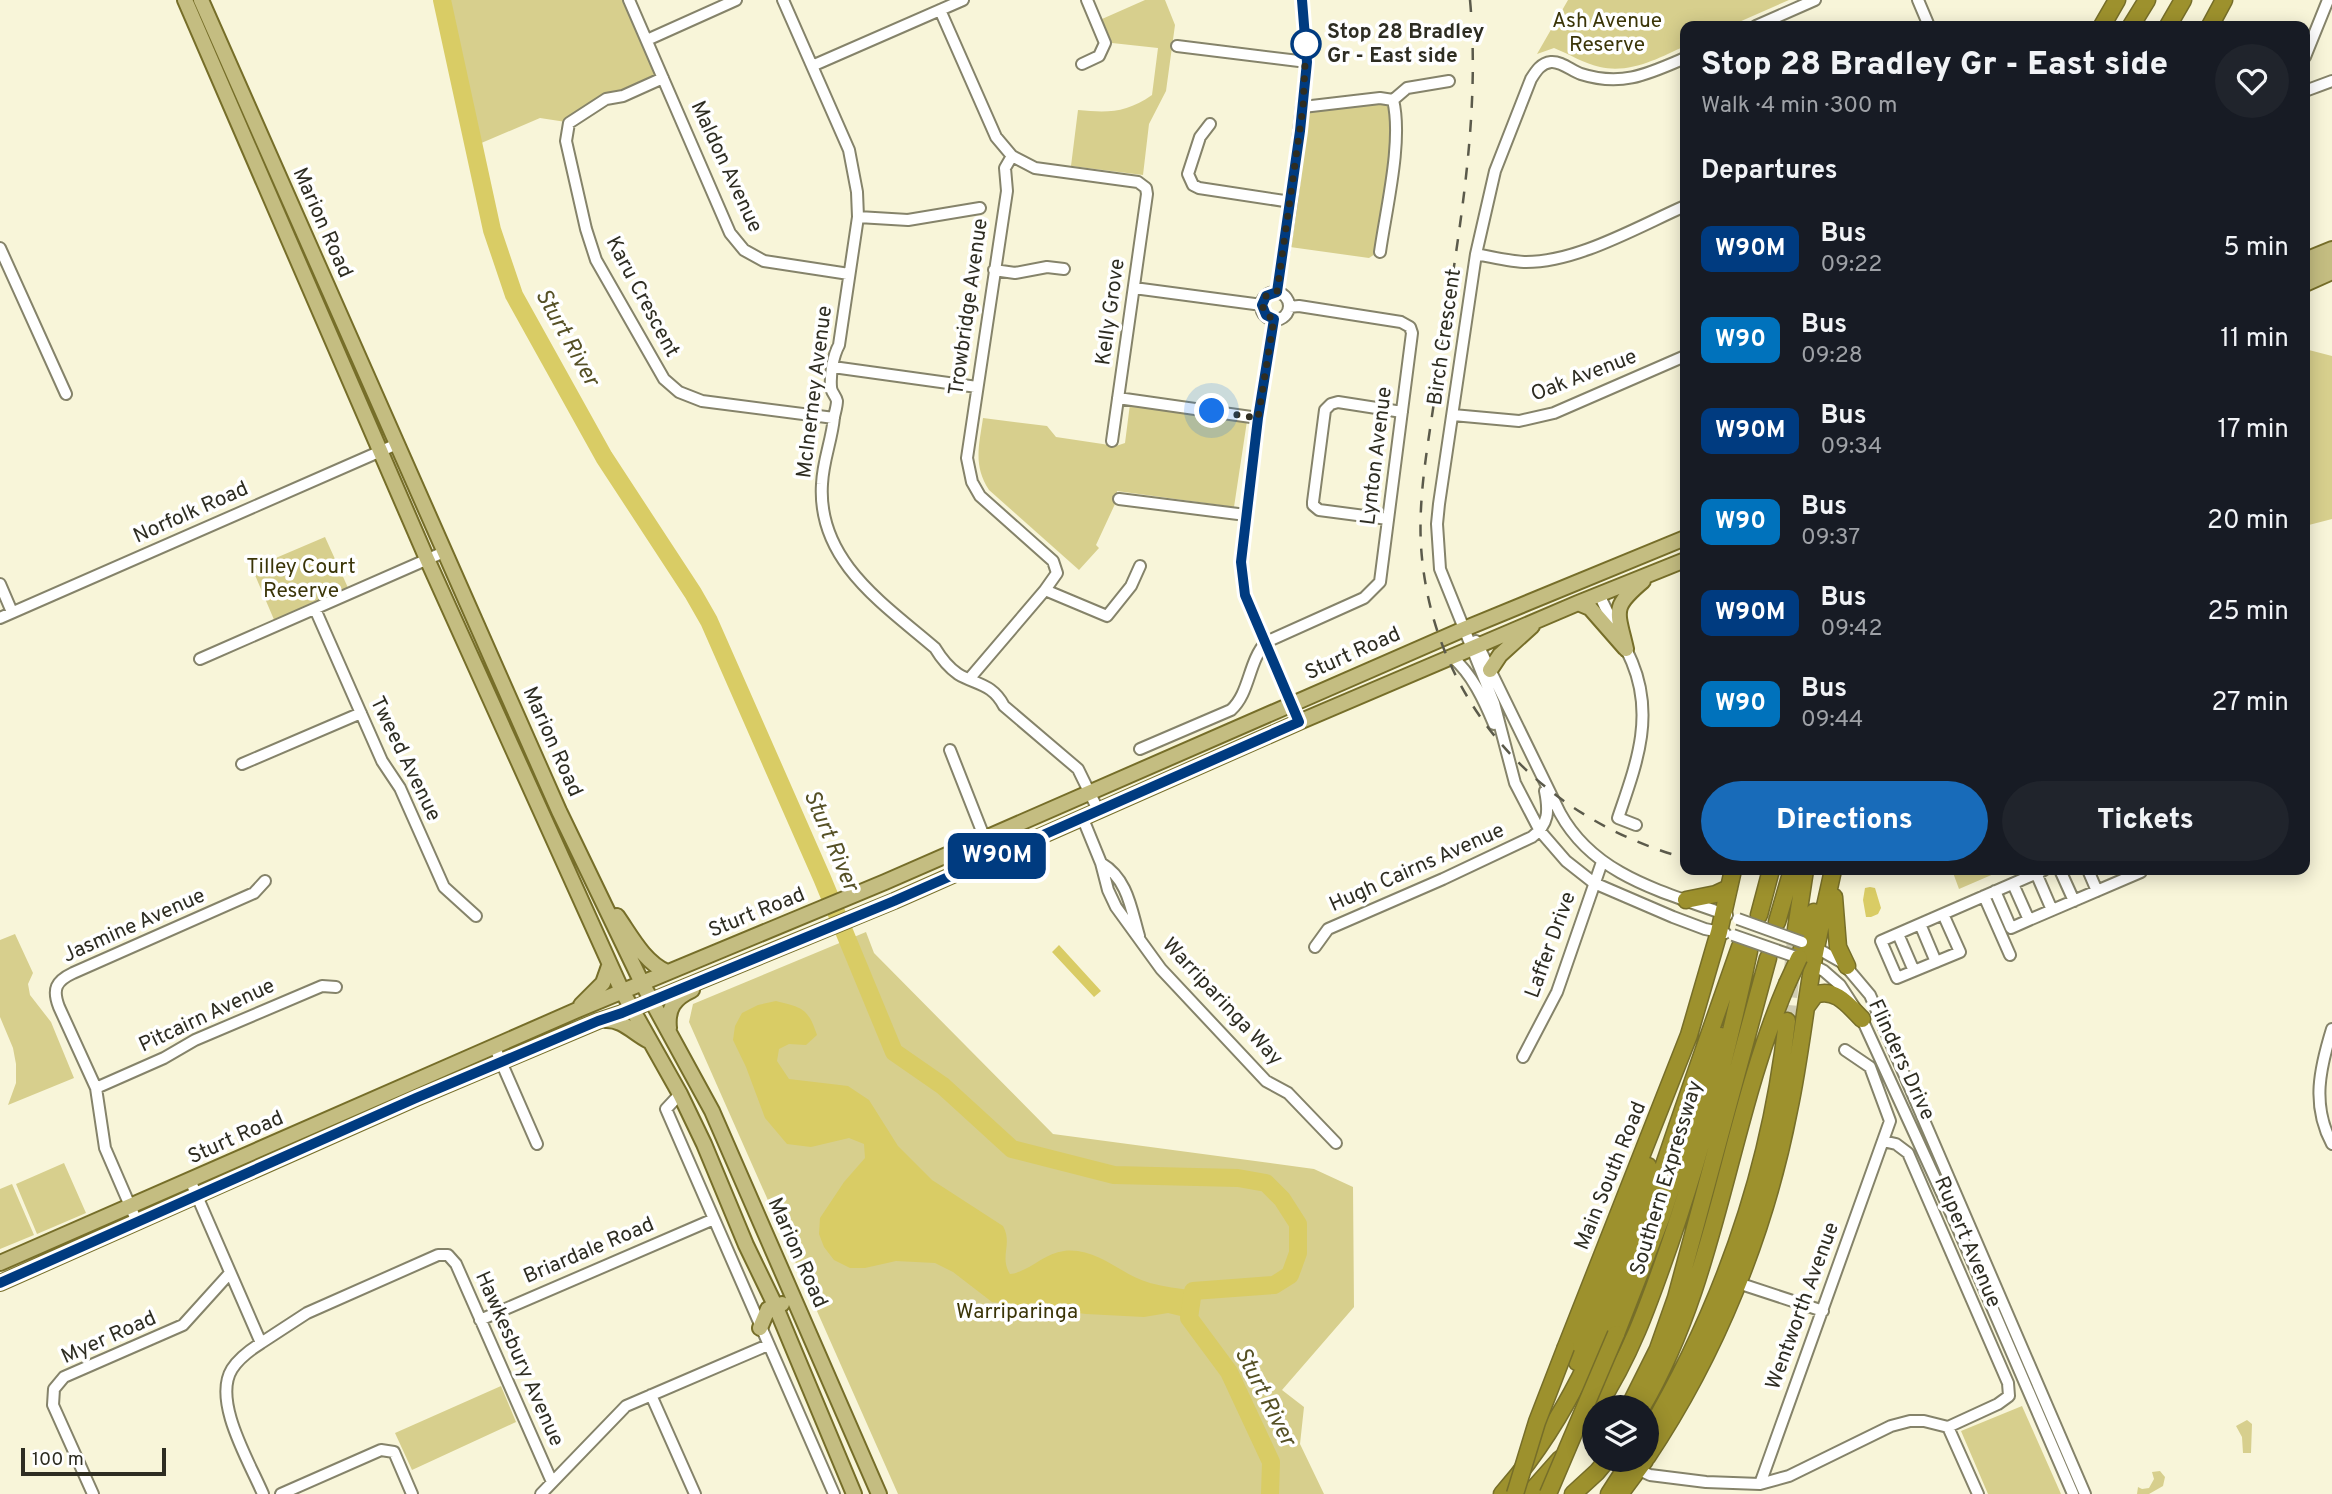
<!DOCTYPE html>
<html lang="en">
<head>
<meta charset="utf-8">
<style>
	body { margin:0; font-family:Overpass,sans-serif; background:#20242c; color:#f1f3f6; height:100vh; display:flex; flex-direction:column; font-size:26px; white-space:nowrap }
	* { box-sizing:border-box; margin:0 }
	p { font-size:23px; color:#9ea1a6 }
	.icon { flex:none; width:38px; height:38px; fill:none; stroke:currentColor; stroke-width:2; stroke-linecap:round; stroke-linejoin:round }
	.map { position:relative; flex:1; overflow:hidden }
	.details { position:absolute; left:1680px; top:21px; width:630px; height:854px; display:flex; flex-direction:column; background:#171b24; border-radius:14px; box-shadow:0 4px 18px #0003 }
	.details>* { flex:none }
	.badge { padding:0 14px; border-radius:10px; font-size:24px; line-height:46px }
	.controls { position:absolute; left:1582px; top:1395px; display:grid; gap:14px }
	.controls a { display:grid; place-items:center; width:77px; height:77px; border-radius:50%; background:#171b24; box-shadow:0 4px 18px #0003; font-size:35px }
	.scale { position:absolute; left:21px; bottom:18px; width:145px; box-sizing:border-box; padding-left:7px; border:4px solid #2e2d22; border-top:0; font-size:19px; line-height:24px; white-space:nowrap; color:#2e2d22; -webkit-text-stroke:5px #fff; paint-order:stroke }
	.you { position:absolute; width:35px; height:35px; margin:-18px; border:5px solid #fff; border-radius:50%; background:#1a73e8; box-shadow:0 0 0 10px #1a73e833 }
	.map>.badge { position:absolute; translate:-50% -50%; box-shadow:0 0 0 4px #fff }
	h2 { padding:0 21px; font-size:26px; line-height:63px }
	.round { display:grid; place-items:center; flex:none; width:74px; height:74px; border-radius:37px; background:#20242c }
	.overview { display:flex; align-items:center; justify-content:space-between; height:119px; padding:0 21px }
	h1 { font-size:33px; font-weight:800; line-height:52px }
	.button { display:flex; gap:14px; margin-top:auto; padding:14px 21px }
	.button a { flex:1; height:80px; border-radius:42px; background:#186bb9; color:#fff; font-size:28px; font-weight:800; line-height:80px; text-align:center }
	.button a+a { background:#20242c; color:#f1f3f6 }
	ul { padding:0; list-style:none }
	li { display:flex; align-items:center; gap:21px; height:91px; padding:0 21px }
	li div { flex:1 }
	li b { display:block; font-size:26px }
	li em { font-style:normal }
	li .badge { min-width:77px; font-weight:700; text-align:center }
	.map>svg:first-child { display:block }
</style>
</head>
<body>
<div class="map">
<svg width="2332" height="1494" viewBox="0 0 2332 1494">
	<rect width="100%" height="100%" fill="#f8f5d9"/>
	<path fill="#d7cf8d" d="M447 0H626L660 76 566 122 540 118 479 144Z
		M1145 0H1165L1175 25 1166 91 1149 124 1143 175 1071 166 1078 110C1108 113 1126 113 1152 95L1158 48 1112 43 1102 19Z
		M1568 0H1789L1730 26H1685V46C1659 58 1630 74 1600 67 1585 64 1569 54 1554 48L1537 54Z
		M1391 101V153L1378 252 1369 258 1290 247 1309 110Z
		M2305 349 2332 356V519L2305 526Z
		M1130 404 1247 421 1234 507 1117 491 1115 504 1096 545 1099 548 1079 570 989 490C973 465 979 446 983 418L1047 426 1056 437 1116 446 1125 443Z
		M325 537 349 590 275 622 252 568Z
		M1952 870H2003L1959 889Z
		M866 932 874 953 1053 1134 1314 1169 1353 1187 1354 1307 1282 1390 1304 1407 1300 1444 1324 1494H898L689 1022 693 1004Z
		M15 934 33 973 28 984 30 995 51 1022 74 1078 8 1105 16 1083V1064L13 1048 0 1017V940Z
		M64 1163 86 1213 37 1234 16 1184Z
		M12 1184 34 1235 0 1249V1189Z
		M501 1386 516 1422 412 1470 395 1433Z
		M2022 1406 2061 1494H1988L1961 1431Z
		M2247 1420 2252 1424 2251 1453H2243L2242 1437 2236 1426Z
		M2160 1471 2165 1477 2163 1486 2149 1494H2137L2138 1487 2142 1489 2149 1488 2154 1479 2152 1472Z"/>
	<path fill="#d9cc65" d="M1870 887 1875 888 1881 908 1878 914 1871 917H1866L1863 900 1865 888Z
		M1059 945 1101 991 1094 997 1052 952Z
		M776 1001C803 1008 808 1008 817 1035L806 1045 789 1044 779 1049 777 1061 789 1079 848 1086 869 1100 898 1146 932 1180 1003 1226C1013 1244 999 1257 1010 1274 1029 1272 1044 1253 1064 1251 1097 1247 1121 1275 1150 1283 1164 1287 1179 1288 1193 1291L1189 1318 1168 1313 1144 1317 1086 1314 992 1302 953 1272 935 1263 896 1261 865 1268H850L834 1260 824 1247 819 1234 820 1218 844 1182 865 1158 864 1144 849 1138 811 1147 787 1144 765 1118 746 1067 733 1040 735 1026 742 1013 758 1005Z"/>
	<g fill="none" stroke-linecap="round" stroke-linejoin="round">
		<path stroke="#d9cc65" stroke-width="18" d="M442 0 492 230 514 295 604 457 693 593 709 621 822 878 894 1052 943 1086 1012 1149 1114 1175 1238 1178 1266 1183 1282 1199 1298 1224V1253L1290 1275 1274 1285 1193 1291 1189 1318 1229 1372 1271 1462 1270 1494"/>
		<path stroke="#d0cdb4" stroke-width="16" stroke-dasharray="16 8" stroke-linecap="butt" d="M1787 1021 1796 929"/>
		<g stroke="#85836a" stroke-width="14">
			<path id="minor" d="M629 0 730 233 744 250 764 261 849 274
				M783 0 849 150 857 192 858 217 839 345C833 356 830 374 831 387 831 392 836 396 837 401 837 406 835 412 834 417 832 440 823 460 822 484 817 561 884 604 935 648 941 658 948 667 958 674 976 685 992 683 1004 706L1078 769 1099 812
				M1918 0 1929 26
				M940 10 996 137 1012 156 1035 168 1138 182 1146 188 1147 194 1112 441
				M1756 26 1815 0
				M647 40 736 0
				M1177 46 1307 62
				M2305 57 2328 0
				M1685 58C1648 74 1622 87 1581 74 1572 71 1561 61 1551 62 1541 63 1536 71 1531 79L1495 171 1476 254 1439 504 1437 524 1440 569 1494 703 1515 783 1540 831 1566 861 1594 883 1673 917 1705 929 1725 933
				M1082 64 1099 56 1105 43 1087 0
				M812 66 963 0
				M663 78 623 96 606 99 569 123 566 141 586 229 596 260 664 379 679 392 702 401 834 418
				M2305 91 2332 81
				M1393 100 1407 88 1449 81
				M1303 107 1380 98 1393 100C1403 141 1386 209 1380 252
				M1210 124 1200 137 1188 174 1193 185 1199 188 1291 202
				M1012 156 1005 168 1007 191 967 458 972 482 980 496 1053 561 1057 573 1045 590
				M858 217 908 220 980 208
				M0 248 66 394
				M1476 254C1491 257 1508 261 1524 262 1576 263 1637 227 1685 206
				M994 270 1015 273 1047 267 1064 269
				M1134 288 1262 305
				M1277 292 1291 202 1307 62 1302 0
				M1261 306a14 14 0 1 1 28 0a14 14 0 1 1-28 0Z
				M1274 319 1258 418 1241 562 1245 595 1299 722
				M833 367 977 387
				M1118 398 1258 418
				M1453 415 1519 421 1554 413 1685 356
				M1119 499 1246 515
				M1388 519 1319 510 1313 505V502L1325 410 1331 404 1338 402 1402 412
				M0 584 12 612
				M1599 594C1609 617 1622 639 1632 662 1655 717 1636 765 1618 818L1636 825
				M315 609 382 761 400 788 444 887 476 916
				M0 618 397 444
				M1476 641 1560 813C1595 877 1665 892 1727 915
				M1452 657C1472 674 1484 700 1494 724
				M200 659 444 552
				M970 678 1045 590 1107 616 1131 586 1140 566
				M1140 749 1231 710C1250 693 1248 662 1266 642L1364 598 1380 582 1412 333 1410 327 1401 322 1299 306 1289 307
				M950 750 985 839
				M242 764 361 713
				M1083 819 1101 863 1108 890 1116 907 1161 969 1266 1081 1288 1093 1336 1143
				M1101 863C1128 879 1131 909 1139 936
				M2060 870 2074 901
				M2088 870 2097 891
				M2036 873 2052 910
				M2013 884 2029 920 2141 872 2140 870
				M1995 891 2011 928 2029 920
				M1984 896 2010 955
				M1943 914 1960 952 1897 978 1881 941 2044 870
				M1920 924 1936 962
				M1898 934 1914 971
				M1813 946 1843 963 1870 995 2085 1494
				M1315 947 1328 929 1443 879 1532 837C1549 824 1549 811 1545 791
				M1809 963 1824 971 1840 985 1862 1019 1956 1224 2073 1494
				M2332 1029C2320 1068 2311 1105 2332 1144
				M495 1048 537 1144
				M1523 1057 1557 992 1602 862
				M96 1088 164 1058 195 1040 322 986 336 987
				M680 1094 666 1109 834 1494
				M190 1180 261 1343C250 1350 239 1358 232 1369 212 1401 250 1463 263 1494
				M137 1222 105 1148 96 1088 59 1007C52 989 56 981 73 973L254 893 265 881
				M1738 1283 1823 1311
				M480 1320 714 1219
				M261 1343 307 1313 438 1255H448L456 1264 552 1482
				M651 1395 695 1494
				M1948 1427 1978 1494
				M1639 1470 1650 1475 1706 1482 1760 1484 1789 1476 1891 1426 1910 1421H1924L1948 1427 1998 1404 2009 1396 2008 1383 1908 1153 1896 1144 1883 1141
				M1760 1484 1890 1121 1870 1067 1845 1050
				M93 1494 53 1405 54 1389 64 1377 183 1325 230 1273
				M281 1494 381 1450 394 1452 412 1494
				M541 1494 626 1406 768 1345"/>
		</g>
		<g stroke="#766e29" stroke-width="18">
			<path id="major" d="M185 0 427 559 622 991 680 1094 704 1144 746 1245 775 1305 854 1494
				M201 0 559 811 642 983 712 1111 879 1494
				M2305 260 2332 249
				M2305 272 2332 260
				M2305 284 2332 272
				M1578 603 1590 608 1625 648
				M1626 649C1617 610 1611 608 1643 581
				M1490 670 1500 655 1532 626
				M617 916C631 936 644 962 667 972
				M581 1005 603 983 609 966
				M605 1020C623 1019 633 1033 649 1041
				M669 1028C667 1009 674 998 692 990
				M0 1263 575 1011 885 882 1464 629 1685 538
				M0 1283 416 1098 598 1021 622 1013 894 901 1299 722 1578 603 1685 560
				M760 1328 768 1309 782 1304"/>
		</g>
		<g stroke="#766e29" stroke-width="19">
			<path id="highway" d="M2102 26 2117 0
				M2131 26 2147 0
				M2168 26 2183 0
				M2210 26 2224 0
				M1834 897 1838 947 1847 966
				M1686 900 1716 894 1729 888
				M1759 915 1771 870
				M1777 922 1792 870
				M1796 929 1805 870
				M1799 958 1814 912
				M1807 1006 1815 995C1835 987 1849 1006 1862 1019
				M1616 1334 1662 1216 1721 1036
				M1566 1347 1689 1035 1719 932 1733 870
				M1577 1362 1621 1246 1648 1166
				M1597 1407C1631 1356 1650 1300 1670 1243 1703 1147 1728 1050 1749 951
				M1629 1407 1658 1349 1676 1298 1768 958
				M1642 1407C1718 1277 1728 1121 1787 984
				M1647 1435C1722 1308 1771 1168 1787 1021
				M1647 1457C1716 1354 1765 1233 1789 1110 1799 1063 1804 1016 1812 969 1818 935 1826 903 1833 870
				M1502 1494C1584 1402 1623 1282 1663 1168 1688 1094 1714 1021 1740 947
				M1529 1494 1560 1459
				M1573 1494 1597 1472 1607 1460
				M1609 1494 1631 1460
				M1620 1494 1645 1460"/>
		</g>
		<use href="#minor" stroke="#fff" stroke-width="10"/>
		<use href="#major" stroke="#c4bd81" stroke-width="14"/>
		<use href="#highway" stroke="#9d912d" stroke-width="16"/>
		<path stroke="#5b5a4b" stroke-width="2.5" stroke-dasharray="12 12" stroke-linecap="butt" d="M1470 0C1482 130 1453 260 1436 388 1429 440 1418 493 1421 546 1431 700 1539 818 1685 858"/>
		<g stroke="#85836a" stroke-width="14" stroke-linecap="butt">
			<path id="minor-bridge" d="M1738 919 1802 942
				M1733 935 1799 958"/>
		</g>
		<g stroke="#766e29" stroke-width="19" stroke-linecap="butt">
			<path id="highway-bridge" d="M1787 984 1799 958
				M1515 1494 1537 1422 1566 1347
				M1548 1494 1616 1334"/>
		</g>
		<use href="#minor-bridge" stroke="#fff" stroke-width="10"/>
		<use href="#highway-bridge" stroke="#9d912d" stroke-width="16"/>
	</g>
	<g fill="none" stroke-linecap="round" stroke-linejoin="round">
		<g stroke="#fff" stroke-width="16">
			<path id="line" d="M0 1283 416 1098 598 1021 622 1013 894 901 1299 722 1245 595 1241 562 1258 418 1274 319 1266 315 1262 305 1266 296 1277 292 1300 131 1307 62 1302 0"/>
		</g>
		<use href="#line" stroke="#003b80" stroke-width="10"/>
		<path stroke="#2e2d22" stroke-width="7" stroke-dasharray="0 12.6" d="M1212 411 1258 418 1274 319 1266 315 1262 305 1266 296 1277 292 1303 107 1306 44"/>
	</g>
	<circle fill="#fff" stroke="#003b80" stroke-width="3.5" cx="1306" cy="44" r="14"/>
	<g text-anchor="middle" dominant-baseline="central" stroke-width="7" stroke-linejoin="round" paint-order="stroke">
		<g font-size="21" fill="#3b3508" stroke="#fff">
			<text x="1607" y="21">Ash Avenue<tspan x="1607" dy="24">Reserve</tspan></text>
			<text x="301" y="567">Tilley Court<tspan x="301" dy="24">Reserve</tspan></text>
			<text x="1017" y="1312">Warriparinga</text>
		</g>
		<g font-size="21" font-weight="bold" fill="#2e2d22" stroke="#fff" text-anchor="start">
			<text x="1327" y="32">Stop 28 Bradley<tspan x="1327" dy="24">Gr - East side</tspan></text>
		</g>
		<g font-size="21" fill="#2e2d22" stroke="#fff">
			<text transform="translate(726 167) rotate(65)">Maldon Avenue</text>
			<text transform="translate(322 223) rotate(66)">Marion Road</text>
			<text transform="translate(642 297) rotate(62)">Karu Crescent</text>
			<text transform="translate(969 307) rotate(-82)">Trowbridge Avenue</text>
			<text transform="translate(1111 312) rotate(-82)">Kelly Grove</text>
			<text transform="translate(1445 337) rotate(-82)">Birch Crescent</text>
			<text transform="translate(1584 376) rotate(-21)">Oak Avenue</text>
			<text transform="translate(815 392) rotate(-83)">McInerney Avenue</text>
			<text transform="translate(1377 456) rotate(-83)">Lynton Avenue</text>
			<text transform="translate(191 513) rotate(-24)">Norfolk Road</text>
			<text transform="translate(1353 654) rotate(-24)">Sturt Road</text>
			<text transform="translate(552 742) rotate(66)">Marion Road</text>
			<text transform="translate(405 759) rotate(64)">Tweed Avenue</text>
			<text transform="translate(1417 868) rotate(-24)">Hugh Cairns Avenue</text>
			<text transform="translate(757 913) rotate(-22)">Sturt Road</text>
			<text transform="translate(134 926) rotate(-24)">Jasmine Avenue</text>
			<text transform="translate(1551 945) rotate(-70)">Laffer Drive</text>
			<text transform="translate(1222 1002) rotate(47)">Warriparinga Way</text>
			<text transform="translate(207 1016) rotate(-25)">Pitcairn Avenue</text>
			<text transform="translate(1901 1060) rotate(65)">Flinders Drive</text>
			<text transform="translate(236 1138) rotate(-24)">Sturt Road</text>
			<text transform="translate(1611 1176) rotate(-68)">Main South Road</text>
			<text transform="translate(1667 1178) rotate(-73)">Southern Expressway</text>
			<text transform="translate(1967 1242) rotate(67)">Rupert Avenue</text>
			<text transform="translate(589 1251) rotate(-23)">Briardale Road</text>
			<text transform="translate(797 1253) rotate(66)">Marion Road</text>
			<text transform="translate(1803 1306) rotate(-70)">Wentworth Avenue</text>
			<text transform="translate(109 1338) rotate(-24)">Myer Road</text>
			<text transform="translate(519 1359) rotate(66)">Hawkesbury Avenue</text>
		</g>
		<g font-size="23" font-style="italic" fill="#555025" stroke="#fff">
			<text transform="translate(566 338) rotate(61)">Sturt River</text>
			<text transform="translate(830 841) rotate(67)">Sturt River</text>
			<text transform="translate(1264 1397) rotate(63)">Sturt River</text>
		</g>
	</g>
</svg>
<div class="controls">
<a><svg class="icon" aria-label="layers" viewBox="0 0 24 24"><path d="M12 4l9 5-9 5-9-5zM3 14l9 5 9-5"/></svg></a>
</div>
<div class="scale">100 m</div>
<div class="you" style="left:1212px;top:411px"></div>
<b class="badge" style="left:997px;top:856px;background:#003b80;color:#fff">W90M</b>
<section class="details">
<div class="overview"><div><h1>Stop 28 Bradley Gr - East side</h1><p>Walk · 4 min · 300 m</p></div><a class="round"><svg class="icon" aria-label="heart" viewBox="0 0 24 24"><path d="M12 20l-8-8c-3-5 5-10 8-4 3-6 11-1 8 4z"/></svg></a></div>
<h2>Departures</h2>
<ul>
<li><span class="badge" style="background:#003b80;color:#fff">W90M</span><div><b>Bus</b><p>09:22</p></div><em>5 min</em></li>
<li><span class="badge" style="background:#0072bc;color:#fff">W90</span><div><b>Bus</b><p>09:28</p></div><em>11 min</em></li>
<li><span class="badge" style="background:#003b80;color:#fff">W90M</span><div><b>Bus</b><p>09:34</p></div><em>17 min</em></li>
<li><span class="badge" style="background:#0072bc;color:#fff">W90</span><div><b>Bus</b><p>09:37</p></div><em>20 min</em></li>
<li><span class="badge" style="background:#003b80;color:#fff">W90M</span><div><b>Bus</b><p>09:42</p></div><em>25 min</em></li>
<li><span class="badge" style="background:#0072bc;color:#fff">W90</span><div><b>Bus</b><p>09:44</p></div><em>27 min</em></li>
</ul>
<div class="button"><a>Directions</a><a>Tickets</a></div>
</section>
</div>
</body>
</html>
